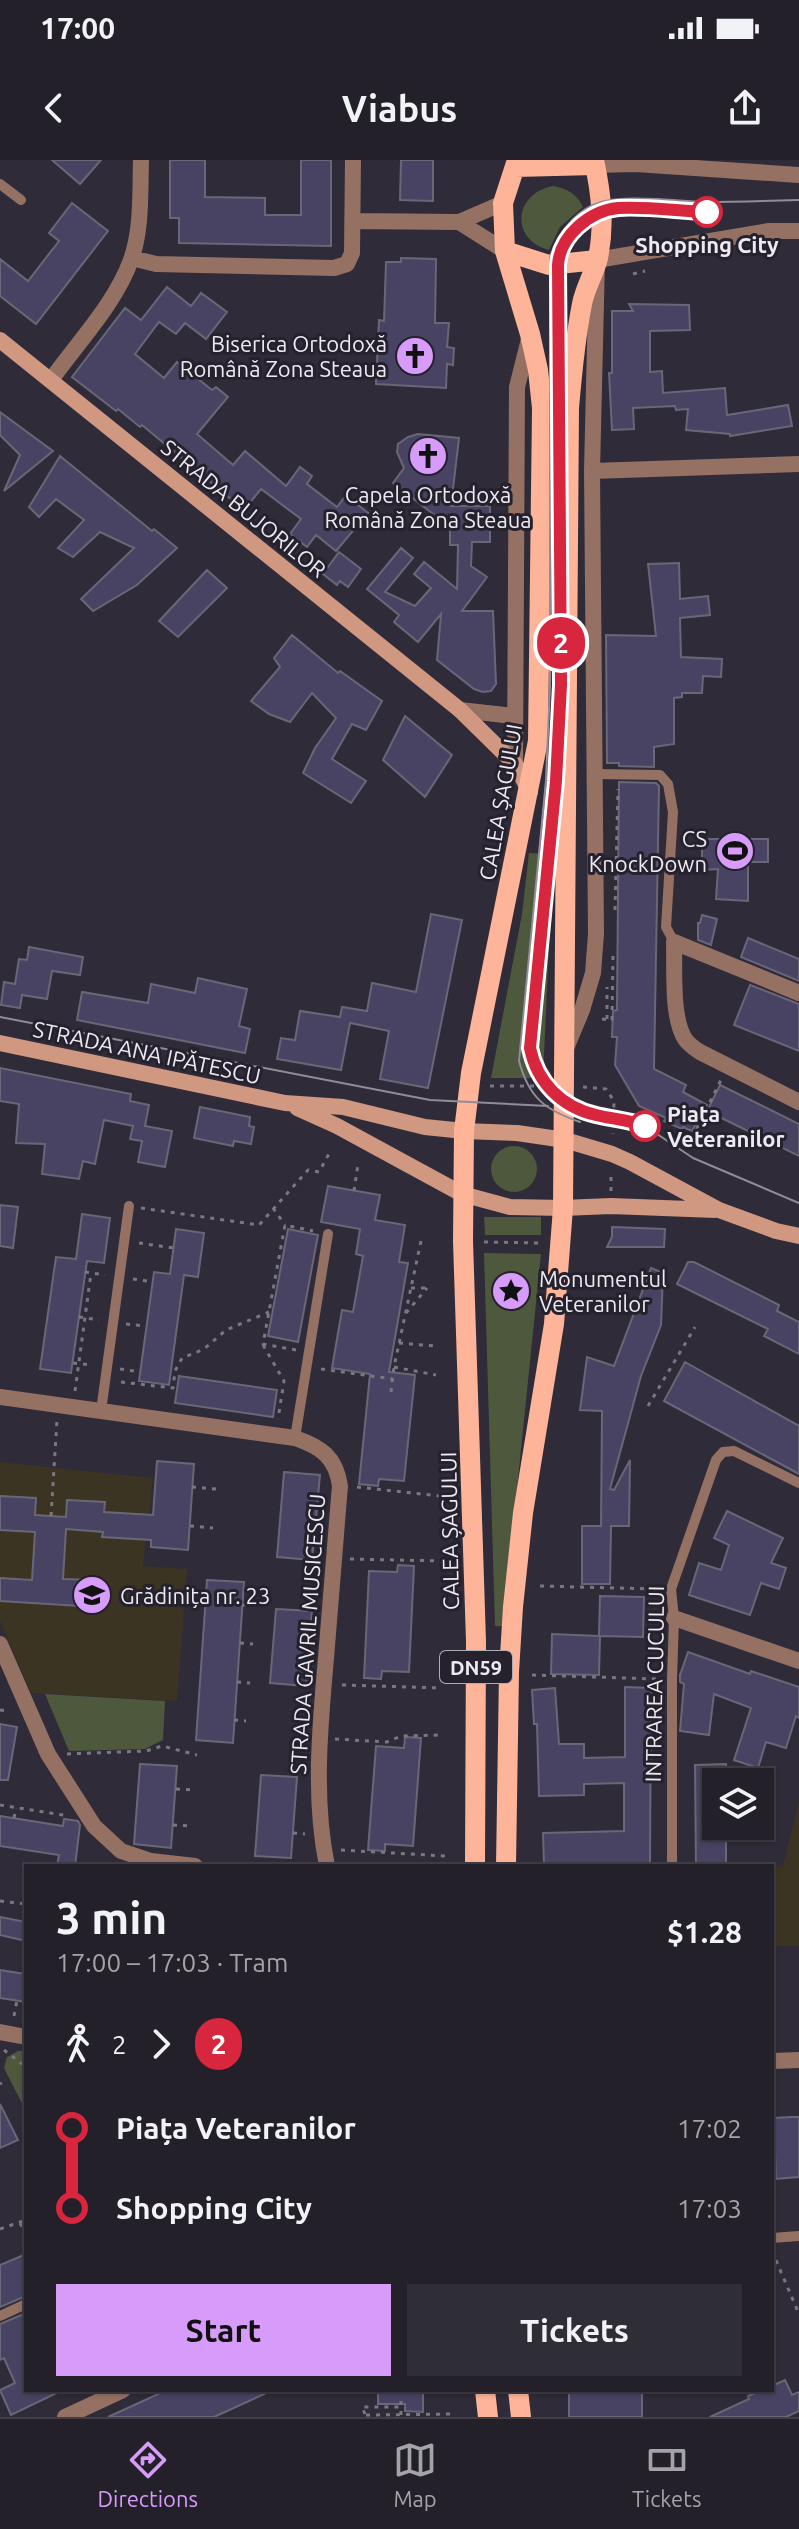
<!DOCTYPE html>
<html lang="en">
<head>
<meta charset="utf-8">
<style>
	body { margin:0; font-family:Ubuntu,sans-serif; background:#2f2d36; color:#f1f3f6; height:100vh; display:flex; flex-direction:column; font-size:30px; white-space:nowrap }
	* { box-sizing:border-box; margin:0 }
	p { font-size:26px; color:#a3a3a8 }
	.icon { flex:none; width:44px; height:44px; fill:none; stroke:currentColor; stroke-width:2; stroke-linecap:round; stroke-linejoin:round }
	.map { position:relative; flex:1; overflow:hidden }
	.sheet { position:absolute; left:24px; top:1704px; width:750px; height:528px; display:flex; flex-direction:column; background:#23202a; border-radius:0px; box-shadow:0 2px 6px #0004,0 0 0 2px #403e47 }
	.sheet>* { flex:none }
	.badge { padding:0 16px; border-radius:26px; font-size:28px; line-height:52px }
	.buttons { position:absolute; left:702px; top:1608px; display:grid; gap:16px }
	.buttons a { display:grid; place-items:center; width:72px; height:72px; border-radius:0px; background:#23202a; box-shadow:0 2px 6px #0004,0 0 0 2px #403e47; font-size:40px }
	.map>.badge { position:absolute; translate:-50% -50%; box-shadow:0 0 0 4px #fff }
	.legs { display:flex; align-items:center; gap:12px; height:88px; padding:0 32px; font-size:26px }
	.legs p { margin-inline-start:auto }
	.head { display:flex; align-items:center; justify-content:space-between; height:136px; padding:0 32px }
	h1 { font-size:44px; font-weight:600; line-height:60px }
	.action { display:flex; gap:16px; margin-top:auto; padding:16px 32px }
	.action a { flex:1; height:92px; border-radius:0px; background:#d79bf9; color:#111; font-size:32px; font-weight:600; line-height:92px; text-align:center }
	.action a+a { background:#2f2d36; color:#f1f3f6 }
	ul { padding:0 32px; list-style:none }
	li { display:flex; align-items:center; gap:28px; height:80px; font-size:30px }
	li i { display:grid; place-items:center; width:12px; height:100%; margin:0 10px; background:currentColor }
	li i::after { content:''; width:20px; height:20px; margin:-10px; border:6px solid; border-radius:50%; background:#23202a }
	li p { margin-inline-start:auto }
	li:first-child i { background:linear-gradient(#0000 50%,currentColor 0) }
	li:last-child i { background:linear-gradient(currentColor 50%,#0000 0) }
	.status { display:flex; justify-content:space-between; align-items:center; height:56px; padding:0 40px; background:#23202a; direction:ltr }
	.status svg { height:22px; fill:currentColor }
	header { display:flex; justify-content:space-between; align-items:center; height:104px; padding:0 32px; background:#23202a; font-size:36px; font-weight:600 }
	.dock { display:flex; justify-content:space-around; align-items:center; height:112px; border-top:2px solid #403e47; background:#23202a; font-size:22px; color:#a3a3a8 }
	.dock a { display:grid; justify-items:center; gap:4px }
	.dock .selected { color:#d79bf9 }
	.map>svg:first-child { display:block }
</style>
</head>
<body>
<div class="status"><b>17:00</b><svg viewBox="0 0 49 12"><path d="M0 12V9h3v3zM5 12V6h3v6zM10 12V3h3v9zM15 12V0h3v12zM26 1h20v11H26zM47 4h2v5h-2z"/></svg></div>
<header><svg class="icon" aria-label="back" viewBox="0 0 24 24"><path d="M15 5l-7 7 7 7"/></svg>Viabus<svg class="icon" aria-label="share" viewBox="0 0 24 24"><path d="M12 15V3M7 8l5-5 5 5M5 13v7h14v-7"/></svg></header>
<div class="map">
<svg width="799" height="2257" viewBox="0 0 799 2257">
	<rect width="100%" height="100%" fill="#2f2b38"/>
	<path fill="#3b3423" d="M0 1302 153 1318 143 1406 187 1409 177 1541 31 1533 0 1461Z
		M799 1642V1786H772V1707L783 1706Z"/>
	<path fill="#4d583d" d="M554 26C568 29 577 34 583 47L560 67 549 90C509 80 514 32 554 26Z
		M529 693 553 694 543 918H491L522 754Z
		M491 1009a23 23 0 1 1 46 0a23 23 0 1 1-46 0Z
		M484 1057H541V1075H485Z
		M484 1093 541 1094 503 1466H495Z
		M45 1534 165 1541 163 1580 145 1589 69 1591Z
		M18 1891H26V1951L4 1908 7 1897Z"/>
	<path fill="#484362" stroke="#696777" stroke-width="2" d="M52 0H101L80 24Z
		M170 0H205V37L265 38V55H301V0H331V86L179 83V58H170Z
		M401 0H433V41L400 40Z
		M72 43 108 71 36 164 0 136V99L28 121 59 81 49 73Z
		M401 98 436 99 435 163H449L447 187 454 188 453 205 447 204 446 228 376 224 379 160 384 161 386 102H401Z
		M167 127 191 146 201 133 227 152 206 179 185 163 176 174 159 162 135 194 164 218 177 202 212 230 216 227 228 237 197 274 233 305 245 291 286 326 300 307 312 316 307 324 337 347 346 335 368 353 336 391 316 375 307 387 290 374 301 359 261 329 244 350 142 265 140 267 118 249 116 251 72 217 125 148 141 160Z
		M629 144 689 145 690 170 650 171V212L662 211 663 233 725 228 727 255 788 245 792 266 730 276V274L686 270 688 249 676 250 675 246 633 248 634 269 612 270 609 213H612V151H633Z
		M0 252 53 291 4 331 20 295 0 275Z
		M418 274 459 278 451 346H490V382H472L471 406 487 417 462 451H493L496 524 491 531 483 532 474 529 437 500 441 454 418 482 394 462 399 455 367 429 401 388 413 398 385 432 415 446 431 428 414 414 424 402 457 429 458 385H450V367L393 323 404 308 397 292 398 284 408 277Z
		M60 296 152 371 154 369 177 388 137 425 93 451 81 439 134 388 100 372 73 397 58 388 84 360 56 339 39 357 29 347Z
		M339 392 361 409 348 427 340 421 337 425 323 414Z
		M679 403 680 439 708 436 710 455 680 458 681 497 722 499 721 517 703 516 702 533H682V537L674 538V584L654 587V607L619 606V603H607L606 475 656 476 648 404Z
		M207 410 227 428 178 477 159 461Z
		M292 475 338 513 340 511 382 541 366 570 352 564 332 599 366 621 351 643 303 613 315 588 336 558 312 533 290 562 269 554 251 541 280 507 274 498Z
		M405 556 452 595 425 637 383 600Z
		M619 622 656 623 659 626 654 909 686 925 683 932 707 945 692 971 683 967 682 969 664 961 666 958 639 946 615 905 617 877H612L613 851 617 850Z
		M702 679H768V702H748V741L716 739 718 709 702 710Z
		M431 754 462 760 428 928 380 919 389 871 350 863 341 910 277 899 281 878 295 880 300 851 340 857 342 847 367 851 372 823 416 832Z
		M702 755 717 759 711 785 698 780V763H700Z
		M748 778 799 799V821L741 797Z
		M29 787 83 797 80 815 52 811 47 839 22 835 20 848 1 845 4 822 15 824 19 799 27 800Z
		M198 818 247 829 239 866 250 869 245 893 77 860 82 832 148 843 151 824 195 833Z
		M750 825 799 844V891L734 865Z
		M0 908 131 934 130 941 149 945 145 966 172 971 165 1007 138 1002 142 981 130 979 133 966 104 960 95 1004 83 1001 79 1019 42 1014 45 984 16 983 19 944 0 941Z
		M720 925 799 964V996L707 951Z
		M200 947 250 957 249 966 254 967 251 984 234 981 233 986 194 978Z
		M328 1026 380 1035 375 1060 405 1065 399 1102 408 1103 389 1212 415 1215 404 1321 379 1319 378 1326 359 1324 370 1214 332 1208 342 1150 353 1152 363 1096 356 1094 360 1069 321 1062Z
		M0 1045 18 1047 13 1088 0 1086Z
		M82 1054 110 1058 104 1103 87 1101 71 1213 40 1209 56 1097 76 1099Z
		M612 1067 665 1069 664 1087H607L612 1077Z
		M176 1069 204 1073 198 1117 184 1115 169 1225 139 1221 154 1112 170 1114Z
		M288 1069 318 1075 298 1182 268 1176Z
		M688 1102H694L779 1145 777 1151 799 1162V1194L764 1176 768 1169 677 1124Z
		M651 1108 663 1113 661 1165 641 1216 610 1329 614 1330 630 1300 629 1366H611L610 1424H582V1366H601L602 1251 580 1250 587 1197 614 1206Z
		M685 1202 799 1266V1314L664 1241Z
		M179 1216 277 1230 273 1257 175 1243Z
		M157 1301 194 1304 188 1390 151 1387V1380L102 1377 103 1372 66 1369 63 1419 96 1420 95 1447 0 1441V1418L32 1420 35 1372 0 1370V1336L36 1338 35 1355 66 1357 67 1340 105 1342 104 1352 153 1355Z
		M284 1312 320 1315 312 1400 277 1397Z
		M727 1351 783 1378 771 1403 786 1408 779 1429 761 1423 750 1455 689 1435 699 1403 721 1410 729 1385 714 1378Z
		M398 1405 414 1406 409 1512 382 1511 381 1519 364 1518 369 1411 397 1412Z
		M207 1420 244 1422 233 1583 196 1580Z
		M600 1436 644 1437 643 1477 600 1476 599 1515 551 1514 552 1474 599 1476Z
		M276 1449 312 1451 306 1526 270 1523Z
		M688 1492 750 1514 751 1511 799 1527V1558L796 1556 786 1588 766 1582 758 1608 734 1600 751 1548 714 1534 709 1575 680 1571 684 1524 680 1522V1515Z
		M625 1527 651 1528 650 1703 544 1705 543 1673 624 1671V1623L584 1624V1635L539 1636 537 1564H534L532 1530 555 1528 559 1584H584V1598L625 1597Z
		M0 1564 17 1567 8 1620H0Z
		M405 1577 421 1578 413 1686 385 1684V1691L368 1690 376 1586 404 1588Z
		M140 1604 177 1606 171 1688 134 1684Z
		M726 1604V1622H716V1666H726V1706H696L695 1605Z
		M261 1615 297 1617 291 1698 255 1696Z
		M0 1656 63 1666 64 1659 78 1661 80 1665 75 1706H57L59 1695 0 1686Z
		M0 1757 26 1762V1781L0 1775Z
		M0 1810 26 1814V1842L0 1838Z
		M0 1944 18 1980 0 1988Z
		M791 1957H799V2017L776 2019 774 1958Z
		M26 2094V2136L0 2147V2105Z
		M26 2153V2230H63L11 2255 0 2230 15 2223 4 2198 0 2200V2164Z
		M785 2220 792 2235 799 2232V2251L786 2257H710L749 2239 748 2236 762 2230H772V2226Z
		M167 2230H273L214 2257H108Z
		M378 2230H423V2252L405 2251V2244H378Z
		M569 2230H642V2257H569Z"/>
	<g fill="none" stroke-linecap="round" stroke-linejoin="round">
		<path stroke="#7a7782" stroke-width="3" stroke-dasharray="4 6" stroke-linecap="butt" d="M633 114 645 111
			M615 750 618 629
			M602 859 612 860 613 793
			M607 859V827
			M490 926H546
			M583 927 606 929 614 941 613 974
			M692 978 721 920
			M354 1031 358 1004
			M611 1031V1011
			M141 1048 259 1065 308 1010 319 1012 331 990
			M273 1048 285 1065
			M484 1082 540 1083
			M139 1083 174 1088
			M85 1112 105 1115
			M133 1119 153 1122
			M411 1128H427
			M406 1153 427 1128
			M79 1157 99 1160
			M126 1164 146 1166
			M399 1183 435 1186
			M263 1185 284 1221 278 1259
			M296 1190 263 1184 285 1065 313 1071
			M73 1203 93 1205
			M394 1207 436 1215
			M120 1209 140 1212
			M321 1209 393 1219
			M121 1222 173 1228 175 1211 182 1198 204 1189 226 1170 269 1152
			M75 1231 91 1113
			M391 1232 394 1207 421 1081
			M648 1246 695 1167
			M192 1327 216 1329
			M357 1327 440 1336
			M51 1356 57 1260
			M190 1366 213 1368
			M350 1399 442 1401
			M540 1426 656 1429
			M242 1445H256
			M240 1483 253 1484
			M532 1515 657 1519
			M237 1522 250 1523
			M342 1525 442 1528
			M0 1550 9 1551
			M234 1560 246 1561
			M335 1579 387 1582 401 1576 442 1575
			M67 1594 146 1591 162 1586 197 1595
			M176 1629 194 1630
			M0 1645 69 1656
			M14 1658 16 1648
			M173 1665 191 1666
			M293 1673 305 1674
			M341 1690 445 1696
			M0 1741 26 1744
			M14 1856 17 1840
			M4 1890 26 1907
			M0 1924 2 1923
			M26 1959 21 1962 26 1972
			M20 2063 26 2075
			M0 2069 26 2060
			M772 2091 799 2154
			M365 2254 362 2247H401
			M366 2255 453 2254
			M401 2255V2236"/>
		<path stroke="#957163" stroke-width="10" d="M0 24 21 40
			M595 614 660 615 668 624 673 652 666 767 674 782
			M101 1251 129 1046
			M295 1278 328 1074
			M672 1706V1519L674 1458 671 1429 716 1300 723 1292 734 1291 799 1323
			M772 2078 799 2076
			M0 2156 26 2144"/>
		<path stroke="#957163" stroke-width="16" d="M595 5 636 4 799 15
			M353 61 459 62 503 43
			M459 62 505 91
			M132 98 156 104 334 108 347 104 352 93 353 0
			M51 220C78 182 115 144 131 100 142 69 140 33 141 0
			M592 311 799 304
			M460 550 513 556
			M515 604 517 227 530 175
			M799 833 674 782C675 809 671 857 685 879 689 885 694 888 700 892L799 942
			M567 886 582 850 593 813 596 774 592 311 597 100 769 71H799
			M0 1237 295 1278C321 1287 336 1297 340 1326 335 1383 331 1440 326 1498 320 1566 313 1638 327 1706
			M674 1458 799 1501
			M0 1484 48 1594 94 1666 121 1691 151 1701 195 1706
			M0 1872 26 1877
			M772 1901 799 1900
			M65 2257 123 2230"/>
		<path stroke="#d09781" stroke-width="16" d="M0 180 460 550 515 604 530 632
			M0 883 285 943 343 947 425 967 464 971 517 973 565 980 612 994 630 1002 719 1050 776 1071 799 1076
			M297 948 337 966 462 1034 510 1047 563 1048 611 1046 715 1050"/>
		<path stroke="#fdb498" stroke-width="20" d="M515 7 595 5
			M505 91 549 105 597 100
			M475 1706 476 1481 463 1081 464 971 471 913 538 581 542 248 538 210 530 174 505 91 503 43 517 0
			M506 1706 509 1512 513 1447 523 1353 554 1164 563 1048 569 248C572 213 575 179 582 144 585 128 594 114 598 98 605 64 601 33 594 0
			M485 2230 488 2257
			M518 2230 521 2257"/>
		<path stroke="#908d98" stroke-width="2" d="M0 857 430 940 548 946
			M531 865C527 915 549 937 593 954
			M583 953 631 961 645 966 693 998 799 1043
			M580 962C545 950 529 938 519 901L546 620 550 526V97C557 76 572 55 593 45 617 33 677 41 705 42 736 42 768 41 799 40"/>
	</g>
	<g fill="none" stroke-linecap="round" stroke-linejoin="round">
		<g stroke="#fff" stroke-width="18">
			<path id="line-1" d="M645 966C629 960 612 959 596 955 561 947 537 922 530 888L556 621 561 525 558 105C560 76 589 51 618 48 644 46 679 51 707 52"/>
		</g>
		<use href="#line-1" stroke="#d7263d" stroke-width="12"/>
	</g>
	<defs>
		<g id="church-disc" transform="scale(2)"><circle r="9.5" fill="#d79bf9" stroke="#25212d"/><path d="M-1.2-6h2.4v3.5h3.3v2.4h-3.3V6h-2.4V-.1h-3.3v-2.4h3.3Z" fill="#111"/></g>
		<g id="stadium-disc" transform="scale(2)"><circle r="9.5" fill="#d79bf9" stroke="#25212d"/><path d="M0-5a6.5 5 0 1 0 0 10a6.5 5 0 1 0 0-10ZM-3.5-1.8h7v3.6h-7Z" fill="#111"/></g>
		<g id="sight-disc" transform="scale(2)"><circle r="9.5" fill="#d79bf9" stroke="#25212d"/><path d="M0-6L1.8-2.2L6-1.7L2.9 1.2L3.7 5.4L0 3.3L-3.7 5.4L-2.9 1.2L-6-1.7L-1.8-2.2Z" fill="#111"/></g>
		<g id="school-disc" transform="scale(2)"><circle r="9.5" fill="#d79bf9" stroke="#25212d"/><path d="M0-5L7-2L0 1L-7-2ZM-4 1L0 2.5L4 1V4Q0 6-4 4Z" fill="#111"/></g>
	</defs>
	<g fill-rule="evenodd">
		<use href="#church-disc" x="415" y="196"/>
		<use href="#church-disc" x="428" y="296"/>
		<use href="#stadium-disc" x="735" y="691"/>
		<use href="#sight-disc" x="511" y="1131"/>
		<use href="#school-disc" x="92" y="1435"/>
	</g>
	<g fill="#fff" stroke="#d7263d" stroke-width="4">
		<circle cx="707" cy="52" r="14"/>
		<circle cx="645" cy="966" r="14"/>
	</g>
	<g text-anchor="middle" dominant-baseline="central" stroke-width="6" stroke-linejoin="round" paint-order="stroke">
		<rect fill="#25212d" stroke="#b0adb7" stroke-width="2" x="440" y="1491" width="72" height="32" rx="6"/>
		<g font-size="20" font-weight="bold" fill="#ece9f2">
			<text x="476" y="1507">DN59</text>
		</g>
		<g font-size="22" font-weight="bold" fill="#ece9f2" stroke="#25212d">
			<text x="707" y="84">Shopping City</text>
			<text x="667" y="953" text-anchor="start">Piața<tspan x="667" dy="25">Veteranilor</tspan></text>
		</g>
		<g font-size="22" fill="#ece9f2" stroke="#25212d" text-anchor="end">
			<text x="387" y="183">Biserica Ortodoxă<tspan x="387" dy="25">Română Zona Steaua</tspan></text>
			<text x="428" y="334" text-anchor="middle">Capela Ortodoxă<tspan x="428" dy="25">Română Zona Steaua</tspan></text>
			<text x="707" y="678">CS<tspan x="707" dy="25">KnockDown</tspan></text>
			<text x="539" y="1118" text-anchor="start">Monumentul<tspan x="539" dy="25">Veteranilor</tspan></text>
			<text x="120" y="1435" text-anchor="start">Grădinița nr. 23</text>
		</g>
		<g font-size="22" fill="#ece9f2" stroke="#25212d">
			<text transform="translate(244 348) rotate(39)">STRADA BUJORILOR</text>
			<text transform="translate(500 642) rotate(-80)">CALEA ȘAGULUI</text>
			<text transform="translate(147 892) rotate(12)">STRADA ANA IPĂTESCU</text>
			<text transform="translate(449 1371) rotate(-91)">CALEA ȘAGULUI</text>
			<text transform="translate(307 1474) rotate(-86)">STRADA GAVRIL MUSICESCU</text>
			<text transform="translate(654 1524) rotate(-89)">INTRAREA CUCULUI</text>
		</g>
	</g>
</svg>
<div class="buttons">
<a><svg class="icon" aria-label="layers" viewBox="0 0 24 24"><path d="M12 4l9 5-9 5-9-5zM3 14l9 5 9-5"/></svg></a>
</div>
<b class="badge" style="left:561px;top:483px;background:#d7263d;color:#fff">2</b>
<section class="sheet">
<div class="head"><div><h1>3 min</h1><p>17:00 – 17:03 · Tram</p></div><b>$1.28</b></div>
<div class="legs"><svg class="icon" aria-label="walk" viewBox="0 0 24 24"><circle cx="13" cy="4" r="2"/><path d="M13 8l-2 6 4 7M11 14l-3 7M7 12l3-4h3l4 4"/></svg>2<svg class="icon" aria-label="forward" viewBox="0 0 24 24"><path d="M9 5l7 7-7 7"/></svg><b class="badge" style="background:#d7263d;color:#fff">2</b></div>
<ul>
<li><i style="color:#d7263d"></i><b>Piața Veteranilor</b><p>17:02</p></li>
<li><i style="color:#d7263d"></i><b>Shopping City</b><p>17:03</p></li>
</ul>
<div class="action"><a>Start</a><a>Tickets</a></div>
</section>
</div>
<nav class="dock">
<a class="selected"><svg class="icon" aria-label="directions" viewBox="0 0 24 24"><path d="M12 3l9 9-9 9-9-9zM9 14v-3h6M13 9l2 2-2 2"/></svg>Directions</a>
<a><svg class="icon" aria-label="map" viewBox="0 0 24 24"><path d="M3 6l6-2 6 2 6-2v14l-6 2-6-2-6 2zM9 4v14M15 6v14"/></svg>Map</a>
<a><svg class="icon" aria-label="tickets" viewBox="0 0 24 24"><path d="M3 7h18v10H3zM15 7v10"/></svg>Tickets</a>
</nav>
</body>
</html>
